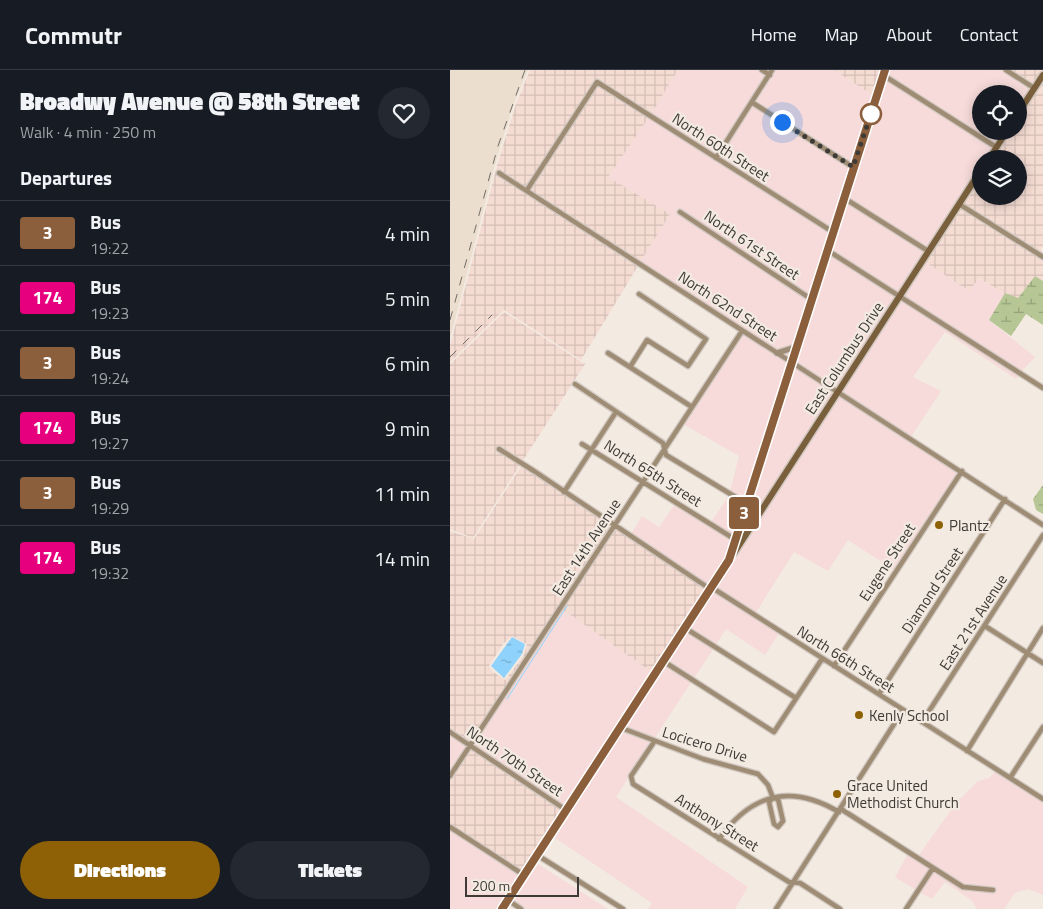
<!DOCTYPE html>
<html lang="en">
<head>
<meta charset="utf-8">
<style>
	body { margin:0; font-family:"Titillium Web",sans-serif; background:#242831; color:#f1f3f6; height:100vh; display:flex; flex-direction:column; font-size:19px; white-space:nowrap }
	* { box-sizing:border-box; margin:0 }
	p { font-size:16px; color:#9ea1a6 }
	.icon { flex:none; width:28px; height:28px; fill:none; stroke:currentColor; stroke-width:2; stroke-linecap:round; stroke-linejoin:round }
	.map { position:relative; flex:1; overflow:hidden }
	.drawer { display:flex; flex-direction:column; background:#171b24; width:450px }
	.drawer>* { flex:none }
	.badge { padding:0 10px; border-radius:4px; font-size:18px; line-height:32px }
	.controls { position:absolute; left:522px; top:15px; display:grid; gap:10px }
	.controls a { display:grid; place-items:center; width:55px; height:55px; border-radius:50%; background:#171b24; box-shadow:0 2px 12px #0003; font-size:25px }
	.scale { position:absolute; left:15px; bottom:12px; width:114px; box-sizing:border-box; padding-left:5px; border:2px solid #3e3b37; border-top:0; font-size:14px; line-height:18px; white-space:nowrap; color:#3e3b37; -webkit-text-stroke:4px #f3eae1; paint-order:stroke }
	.you { position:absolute; width:25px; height:25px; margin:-12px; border:4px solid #fff; border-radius:50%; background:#1a73e8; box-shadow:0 0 0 8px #1a73e833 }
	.map>.badge { position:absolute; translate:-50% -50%; box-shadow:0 0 0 2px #fff }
	h2 { padding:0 20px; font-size:19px; line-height:45px }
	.round { display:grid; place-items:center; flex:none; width:52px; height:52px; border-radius:26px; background:#242831 }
	.head { display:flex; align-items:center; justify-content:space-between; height:85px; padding:0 20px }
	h1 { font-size:24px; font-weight:800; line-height:38px }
	.button { display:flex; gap:10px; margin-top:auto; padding:10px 20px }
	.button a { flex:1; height:58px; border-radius:30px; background:#8e6107; color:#fff; font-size:20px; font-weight:800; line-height:58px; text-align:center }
	.button a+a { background:#242831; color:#f1f3f6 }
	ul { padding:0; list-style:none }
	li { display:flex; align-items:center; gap:15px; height:65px; padding:0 20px; border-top:1px solid #363941 }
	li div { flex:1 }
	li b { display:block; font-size:19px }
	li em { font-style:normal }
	li .badge { min-width:55px; font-weight:700; text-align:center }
	header { display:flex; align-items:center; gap:30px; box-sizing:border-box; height:70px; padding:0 25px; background:#171b24; border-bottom:1px solid #363941 }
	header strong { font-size:24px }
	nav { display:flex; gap:28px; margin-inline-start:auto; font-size:18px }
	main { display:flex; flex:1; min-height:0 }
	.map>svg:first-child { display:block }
</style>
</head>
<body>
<header>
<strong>Commutr</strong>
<nav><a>Home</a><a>Map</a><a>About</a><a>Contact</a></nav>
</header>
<main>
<section class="drawer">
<div class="head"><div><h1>Broadwy Avenue @ 58th Street</h1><p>Walk · 4 min · 250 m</p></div><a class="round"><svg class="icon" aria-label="heart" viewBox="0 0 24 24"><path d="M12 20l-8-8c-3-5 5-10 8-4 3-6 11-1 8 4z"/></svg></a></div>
<h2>Departures</h2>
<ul>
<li><span class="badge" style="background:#8b5e3c;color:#fff">3</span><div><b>Bus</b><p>19:22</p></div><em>4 min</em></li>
<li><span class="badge" style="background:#e6007e;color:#fff">174</span><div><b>Bus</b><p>19:23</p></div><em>5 min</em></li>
<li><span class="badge" style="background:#8b5e3c;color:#fff">3</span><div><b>Bus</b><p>19:24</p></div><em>6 min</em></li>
<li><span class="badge" style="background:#e6007e;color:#fff">174</span><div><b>Bus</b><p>19:27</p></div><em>9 min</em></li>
<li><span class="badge" style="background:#8b5e3c;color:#fff">3</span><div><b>Bus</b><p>19:29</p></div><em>11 min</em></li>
<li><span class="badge" style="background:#e6007e;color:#fff">174</span><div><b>Bus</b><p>19:32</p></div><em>14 min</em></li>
</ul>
<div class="button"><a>Directions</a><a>Tickets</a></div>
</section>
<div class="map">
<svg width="593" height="839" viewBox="0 0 593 839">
	<defs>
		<pattern id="industrial-grid" width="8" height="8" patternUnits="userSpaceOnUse" patternTransform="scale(1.25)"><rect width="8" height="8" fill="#f5dcd3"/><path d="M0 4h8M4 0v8" fill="none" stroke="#d3beb6"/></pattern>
		<pattern id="wetland-marsh" width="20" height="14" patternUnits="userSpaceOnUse" patternTransform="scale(1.25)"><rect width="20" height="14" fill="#b6c695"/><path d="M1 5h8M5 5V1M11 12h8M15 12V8" fill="none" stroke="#95a27a"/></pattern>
		<pattern id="water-ripples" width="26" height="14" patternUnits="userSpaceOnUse" patternTransform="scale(1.25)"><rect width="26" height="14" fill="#8fd3fc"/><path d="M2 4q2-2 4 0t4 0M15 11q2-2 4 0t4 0" fill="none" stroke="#76accd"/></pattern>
	</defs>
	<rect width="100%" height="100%" fill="#f3eae1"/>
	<path fill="#f6dbda" d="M228 0H308L317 6 265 86 201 44Z
		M324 0H384L424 26 402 94 306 33Z
		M437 0H551L581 20 569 38V24H531V61H554L546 74 436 5Z
		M435 8 543 78 536 89H531V96L477 178 396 127Z
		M303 36 401 97 381 159 269 88Z
		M199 47 380 163 360 226 230 140 227 143 358 230 340 289 190 192 158 107Z
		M395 131 475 181 448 224 380 179Z
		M378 183 446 227 386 319 344 291Z
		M474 191 519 221 528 208 555 224 539 250 585 287 571 302 452 226Z
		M449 230 569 305 566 309 495 262 463 307 491 321 461 367 390 322Z
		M292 264 339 293 295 431 280 422 289 386 233 354Z
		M343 295 384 323 308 441 301 446H295Z
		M388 325 508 403 444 500 398 470 378 501 344 482 305 544 264 517Z
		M279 426 294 435 285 466 261 452Z
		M225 434 284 470 277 489 259 516 181 464 192 446 209 457Z
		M262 520 329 563 315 585 276 559 266 575 238 557Z
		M112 539 203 603 115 737 22 675Z
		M236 560 264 578 244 608 216 591Z
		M214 594 242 611 204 669 172 656Z
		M170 660 201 673 166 727 298 817 285 839H198L202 833 102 766Z
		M0 666 16 676 0 702Z
		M546 701 593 731V825L578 819 565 823 554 839H527L521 830 495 812 482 829 470 822 483 801 512 818 545 822V818L513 815 468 786 507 732 528 711 539 708Z
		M0 759 71 805 49 839H0Z
		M458 784 480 798 466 820 445 807Z
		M85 792 158 839H74L60 829Z"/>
	<path fill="url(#industrial-grid)" fill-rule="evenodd" d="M80 0H228L201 44 146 9 76 118 49 101 47 104 188 196 131 290 54 240 0 292V276L48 92 66 34Z
		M384 0H433L424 26Z
		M560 0H593V1L584 15Z
		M593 9V176L591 179 593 185 512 133 531 104V126H569V89H541L559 61H569V47Z
		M148 15 199 47 158 107 220 144 190 192 80 120Z
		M510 137 593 190V211L585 206 568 228 555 224 529 208 519 221 474 191Z
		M54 242 135 294 23 468 0 459V294Z
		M72 395 162 456 19 672 0 660V461L24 469ZM62 566 77 574 74 585 55 610 42 601 39 596 53 574Z
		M166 458 257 520 203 603 112 539Z
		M20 678 113 740 73 802 0 754V710Z"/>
	<path fill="#ebdecf" d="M0 0H78L64 33 46 91 0 269Z"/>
	<path fill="url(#wetland-marsh)" d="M585 206 593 211V255L576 244 561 266 539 250 555 223 568 228Z
		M593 415V444L586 440 583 429Z"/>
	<path fill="url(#water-ripples)" d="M62 567 75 574 72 584 54 608 41 596Z"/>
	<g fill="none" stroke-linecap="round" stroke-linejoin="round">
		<path stroke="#8fd3fc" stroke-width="1" d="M96 556 134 498
			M61 610 78 583
			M57 629 117 536"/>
		<g stroke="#cfc7bf" stroke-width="7">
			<path id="minor" d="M312 0 320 5
				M556 0 584 18
				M433 5 546 77
				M303 33 403 97
				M266 88 322 0
				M49 103 593 455
				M77 120 147 12 383 162
				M394 128 478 181
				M509 134 593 187
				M230 142 361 229
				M377 180 593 318
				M158 283 242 337
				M180 297 197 270 238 296 256 269 189 224
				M125 314 213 373 216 385 297 434
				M132 374 286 470
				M49 379 84 401 260 519
				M114 422 166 342
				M261 517 593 729
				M535 556 593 593
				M235 558 346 628
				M213 591 324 662 372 589
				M384 596 512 401
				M429 624 555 429
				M472 652 593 465
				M169 657 253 689 308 704 318 715 323 728 328 729 333 751 328 757 324 754 319 732 323 728
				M0 662 116 740
				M204 672 181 706 183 714 339 812 350 813 390 839
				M517 681 593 558
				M0 706 292 261
				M560 708 593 657
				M391 739 513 817 543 820
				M0 757 74 805
				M269 769C301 724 340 713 389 742
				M87 785 173 839
				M58 830 71 839
				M326 839 453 640
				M456 839 483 798"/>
		</g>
		<g stroke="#cfc7bf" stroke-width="8">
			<path id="tertiary" d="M327 283 346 277
				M293 448 435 0"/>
		</g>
		<g stroke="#cfc7bf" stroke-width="9">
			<path id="secondary" d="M569 42 593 5
				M539 89 557 61
				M284 483 531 100
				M52 839 279 490 293 448 300 449 310 442"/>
		</g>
		<use href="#minor" stroke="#9f8c75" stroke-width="4.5"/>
		<use href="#tertiary" stroke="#9f8c75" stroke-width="5.5"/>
		<use href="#secondary" stroke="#7a5f3c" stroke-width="6"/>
		<path stroke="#716c67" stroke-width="1" stroke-dasharray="9 9" stroke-linecap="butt" d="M0 250 48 76 75 0
			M0 287 42 245"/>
	</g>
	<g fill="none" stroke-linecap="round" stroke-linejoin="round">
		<g stroke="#fff" stroke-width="11">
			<path id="line" d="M52 839 279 490 435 0"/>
		</g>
		<use href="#line" stroke="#8b5e3c" stroke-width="8"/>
		<path stroke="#3e3b37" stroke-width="5" stroke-dasharray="0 9" d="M332 52 403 97 421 44"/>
	</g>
	<circle fill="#fff" stroke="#8b5e3c" stroke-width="2.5" cx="421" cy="44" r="10"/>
	<g fill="#8e6107" stroke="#f3eae1" stroke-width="2">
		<circle cx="489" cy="455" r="5"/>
		<circle cx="409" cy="645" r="5"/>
		<circle cx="387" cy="724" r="5"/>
	</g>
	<g text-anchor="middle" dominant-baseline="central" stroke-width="4.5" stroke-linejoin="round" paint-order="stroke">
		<g font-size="15" fill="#3e3b37" stroke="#f3eae1">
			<text transform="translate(271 77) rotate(33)">North 60th Street</text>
			<text transform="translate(302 175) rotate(34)">North 61st Street</text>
			<text transform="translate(278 236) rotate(33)">North 62nd Street</text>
			<text transform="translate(394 288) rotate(-57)">East Columbus Drive</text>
			<text transform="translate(203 403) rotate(32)">North 65th Street</text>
			<text transform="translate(136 477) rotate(-57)">East 14th Avenue</text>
			<text transform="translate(437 492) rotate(-57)">Eugene Street</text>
			<text transform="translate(482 520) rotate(-57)">Diamond Street</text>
			<text transform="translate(523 552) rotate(-57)">East 21st Avenue</text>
			<text transform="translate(396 589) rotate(32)">North 66th Street</text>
			<text transform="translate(255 674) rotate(17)">Locicero Drive</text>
			<text transform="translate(65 691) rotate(34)">North 70th Street</text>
			<text transform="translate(267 752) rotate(32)">Anthony Street</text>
		</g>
		<g font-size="15" fill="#3e3b37" stroke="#f3eae1" text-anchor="start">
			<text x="499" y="455">Plantz</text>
			<text x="419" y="645">Kenly School</text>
			<text x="397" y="715">Grace United<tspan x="397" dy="17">Methodist Church</tspan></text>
		</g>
	</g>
</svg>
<div class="controls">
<a><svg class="icon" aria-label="locate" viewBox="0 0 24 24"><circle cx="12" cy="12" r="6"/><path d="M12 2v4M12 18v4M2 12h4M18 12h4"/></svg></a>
<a><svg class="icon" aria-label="layers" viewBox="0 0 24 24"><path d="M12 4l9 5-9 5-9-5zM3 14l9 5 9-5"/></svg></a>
</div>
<div class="scale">200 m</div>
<div class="you" style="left:332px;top:52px"></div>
<b class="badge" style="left:294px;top:443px;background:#8b5e3c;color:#fff">3</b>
</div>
</main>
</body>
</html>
